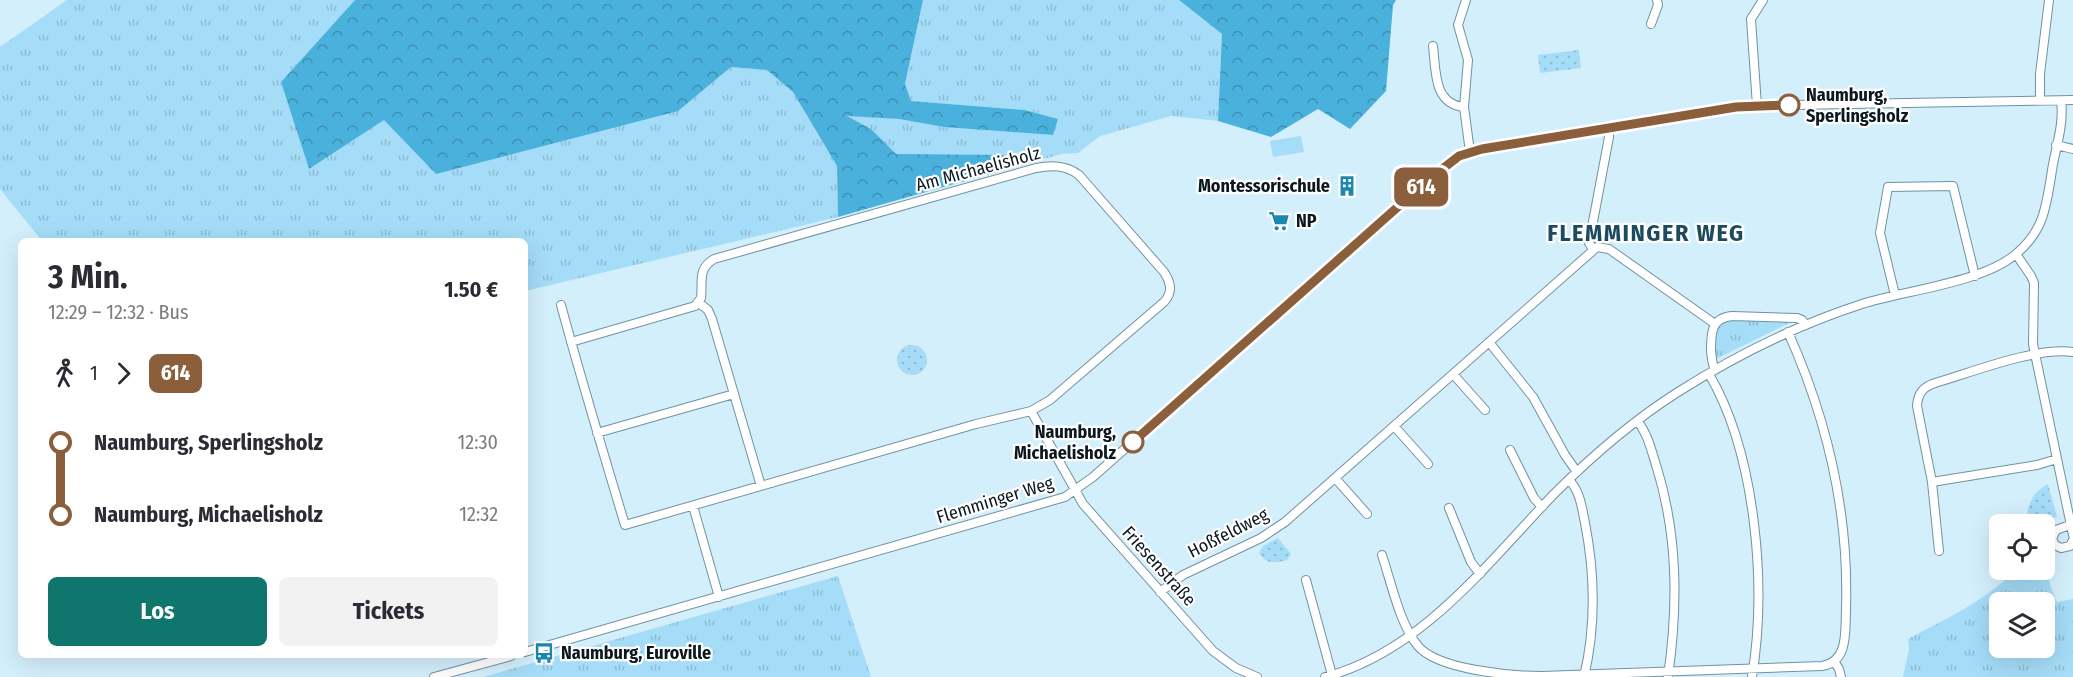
<!DOCTYPE html>
<html lang="de">
<head>
<meta charset="utf-8">
<style>
	body { margin:0; font-family:"Fira Sans Condensed",sans-serif; background:#f2f2f3; color:#2b2b33; height:100vh; display:flex; flex-direction:column; font-size:22px; white-space:nowrap }
	* { box-sizing:border-box; margin:0 }
	p { font-size:20px; color:#7c7c81 }
	.icon { flex:none; width:33px; height:33px; fill:none; stroke:currentColor; stroke-width:2; stroke-linecap:round; stroke-linejoin:round }
	.map { position:relative; flex:1; overflow:hidden }
	.side { position:absolute; left:18px; top:238px; width:510px; height:420px; display:flex; flex-direction:column; background:#fff; border-radius:9px; box-shadow:0 6px 24px #0002 }
	.side>* { flex:none }
	.badge { padding:0 12px; border-radius:9px; font-size:21px; line-height:39px }
	.controls { position:absolute; left:1989px; top:514px; display:grid; gap:12px }
	.controls a { display:grid; place-items:center; width:66px; height:66px; border-radius:9px; background:#fff; box-shadow:0 6px 24px #0002; font-size:30px }
	.map>.badge { position:absolute; translate:-50% -50%; box-shadow:0 0 0 3px #fff }
	.legs { display:flex; align-items:center; gap:9px; height:66px; padding:0 30px; font-size:20px }
	.legs p { margin-inline-start:auto }
	.head { display:flex; align-items:center; justify-content:space-between; height:102px; padding:0 30px }
	h1 { font-size:33px; font-weight:700; line-height:45px }
	.button { display:flex; gap:12px; margin-top:auto; padding:12px 30px }
	.button a { flex:1; height:69px; border-radius:9px; background:#0f766e; color:#fff; font-size:24px; font-weight:700; line-height:69px; text-align:center }
	.button a+a { background:#f2f2f3; color:#2b2b33 }
	ul { padding:0 30px; list-style:none }
	li { display:flex; align-items:center; gap:21px; height:72px; font-size:22px }
	li i { display:grid; place-items:center; width:9px; height:100%; margin:0 8px; background:currentColor }
	li i::after { content:''; width:15px; height:15px; margin:-8px; border:4px solid; border-radius:50%; background:#fff }
	li p { margin-inline-start:auto }
	li:first-child i { background:linear-gradient(#0000 50%,currentColor 0) }
	li:last-child i { background:linear-gradient(currentColor 50%,#0000 0) }
	.map>svg:first-child { display:block }
</style>
</head>
<body>
<div class="map">
<svg width="2073" height="677" viewBox="0 0 2073 677">
	<defs>
		<pattern id="grass-tufts" width="24" height="20" patternUnits="userSpaceOnUse" patternTransform="scale(1.5)"><rect width="24" height="20" fill="#a5dcf7"/><path d="M3 7l-1-3M5 7V3M7 7l1-3M15 17l-1-3M17 17v-4M19 17l1-3" fill="none" stroke="#8dbcd3"/></pattern>
		<pattern id="forest-crowns" width="20" height="18" patternUnits="userSpaceOnUse" patternTransform="scale(1.5)"><rect width="20" height="18" fill="#4ab1dd"/><path d="M2 6a3 3 0 1 1 6 0M12 15a3 3 0 1 1 6 0" fill="none" stroke="#3c8fb3"/></pattern>
		<pattern id="park-dots" width="8" height="8" patternUnits="userSpaceOnUse" patternTransform="scale(1.5)"><rect width="8" height="8" fill="#a5dcf7"/><path d="M2 2h.1M6 6h.1" fill="none" stroke="#8dbcd3" stroke-width="1.8" stroke-linecap="round"/></pattern>
	</defs>
	<rect width="100%" height="100%" fill="#d4effc"/>
	<path fill="url(#grass-tufts)" fill-rule="evenodd" d="M67 0H355L281 82 309 169 384 120 678 111 731 67 767 70 793 92 837 166 838 217 525 291V242L42 241 0 189V47Z
		M923 0H1179L1222 34 1218 121 1171 116 1100 136 1078 153 1062 154 1007 169 1004 155H896L871 129 845 115 899 119 944 127 1053 135 1058 119 1025 110 911 101 905 84Z
		M1728 319 1789 320V323L1716 359C1710 342 1713 328 1728 319Z
		M2045 555 2050 585 2057 602 2073 599V677H1903L1909 649 1908 639C1949 617 1982 603 2016 570H2044ZM2000 603H2044V648H2000Z
		M838 576 871 677H483Z"/>
	<path fill="url(#forest-crowns)" d="M355 0H923L905 84 911 101 1025 110 1058 119 1053 135 944 127 899 119 847 116 871 129 896 154 1004 155 1007 169 838 217 837 166 793 92 767 70 731 67 678 111 436 174 384 120 309 169 281 82Z
		M1179 0H1396L1393 5 1386 91 1350 129 1318 109 1271 137 1218 121 1222 34Z"/>
	<path fill="url(#park-dots)" d="M1579 50 1581 68 1540 73 1538 55Z
		M897 360a15 15 0 1 1 30 0a15 15 0 1 1-30 0Z
		M2048 484 2057 517 2025 525C2028 507 2030 493 2048 484Z
		M1278 538 1291 554 1287 560C1275 563 1267 565 1259 553L1263 546Z"/>
	<path fill="#a5dcf7" d="M1301 136 1304 152 1273 157 1270 141Z"/>
	<g fill="none" stroke-linecap="round" stroke-linejoin="round">
		<g stroke="#7291a0" stroke-width="10">
			<path id="minor" d="M1466 0 1458 25 1468 60 1464 107 1470 152
				M1651 24 1658 5 1657 0
				M1433 46C1436 70 1433 104 1464 107
				M2040 101V74L2049 0
				M1757 106 1751 19 1763 0
				M2056 145 2073 149
				M1593 249 1589 243 1609 137 1608 128
				M2016 254 2031 276 2034 283 2033 344 2073 535
				M1895 295 1880 233 1888 187 1953 186 1975 276
				M699 303 708 310 712 319 761 486
				M561 305C581 379 603 452 625 525L976 424 1031 411 1050 400 1164 302C1173 292 1171 283 1164 272L1079 175C1066 165 1052 165 1036 168L714 259C697 269 703 282 701 298L695 306 571 342
				M1489 342 1533 397 1565 455 1577 472
				M1715 370C1712 364 1712 358 1711 351 1711 333 1711 318 1732 316L1797 318 1802 320 1806 325
				M1453 374 1485 410
				M1709 374C1756 454 1767 586 1752 677
				M1031 411 1083 504 1213 651 1236 668 1257 677
				M1638 422C1648 434 1652 453 1657 468 1678 537 1678 606 1668 677
				M1394 426 1428 464
				M597 433 734 394
				M1510 450 1534 498 1542 507
				M1335 478 1367 514
				M1569 480C1580 491 1582 508 1585 523 1595 574 1596 626 1584 677
				M1932 482 2037 465 2057 459
				M693 506 719 597
				M1449 508 1471 562 1480 574
				M2070 525 2056 530 2052 539 2055 545 2061 548 2070 546 2073 540
				M1939 551 1932 482 1917 406C1918 393 1923 387 1935 383 1973 372 2035 347 2073 352
				M1382 555C1391 582 1400 625 1418 646 1438 670 1512 676 1542 676L1822 666C1849 662 1845 630 1846 609 1849 513 1827 419 1788 332
				M1306 580 1332 675
				M1160 592 1183 575 1261 538 1285 522 1597 247 1609 249 1715 324
				M525 652 1065 497 1093 477 1427 181C1446 165 1457 154 1482 149L1743 106 2073 100
				M1834 661 1839 669 1841 677
				M434 677 511 656
				M1325 677C1423 651 1488 562 1555 493 1592 456 1634 420 1678 392 1735 356 1797 325 1862 304 1906 290 1982 283 2016 254 2028 244 2037 232 2042 218 2048 201 2050 182 2053 164 2057 144 2064 122 2061 101"/>
		</g>
		<use href="#minor" stroke="#fff" stroke-width="8"/>
	</g>
	<g fill="none" stroke-linecap="round" stroke-linejoin="round">
		<g stroke="#fff" stroke-width="14">
			<path id="line-1" d="M1133 442 1427 181 1459 156 1482 149 1736 107 1789 105"/>
		</g>
		<use href="#line-1" stroke="#8b5e3c" stroke-width="9"/>
	</g>
	<defs>
		<g id="building-bare" transform="scale(1.62)"><path d="M-4-6H4V6H1V3H-1V6H-4ZM-2.5-4.3h1.7v1.8h-1.7ZM.8-4.3h1.7v1.8H.8ZM-2.5-1h1.7V.8h-1.7ZM.8-1h1.7V.8H.8Z" fill="#1d87af" stroke="#fff" stroke-width="2.5" paint-order="stroke"/></g>
		<g id="supermarket-bare" transform="scale(1.62)"><path d="M-6-5.5h2.5l.6 2H6L4.5 2H-2.5L-4.4-4H-6ZM-1.5 3.2a1.3 1.3 0 1 0 .1 0ZM3 3.2a1.3 1.3 0 1 0 .1 0Z" fill="#1d87af" stroke="#fff" stroke-width="2.5" paint-order="stroke"/></g>
		<g id="bus-bare" transform="scale(1.62)"><path d="M-5-6H5V4H4V6H2V4H-2V6H-4V4H-5ZM-3.5-4V0h7V-4ZM-3.5 1.2v1.5H-2V1.2ZM2 1.2v1.5H3.5V1.2Z" fill="#1d87af" stroke="#fff" stroke-width="2.5" paint-order="stroke"/></g>
	</defs>
	<g fill-rule="evenodd">
		<use href="#building-bare" x="1347" y="186"/>
		<use href="#supermarket-bare" x="1279" y="221"/>
		<use href="#bus-bare" x="544" y="653"/>
	</g>
	<g fill="#fff" stroke="#8b5e3c" stroke-width="3">
		<circle cx="1789" cy="105" r="10"/>
		<circle cx="1133" cy="442" r="10"/>
	</g>
	<g text-anchor="middle" dominant-baseline="central" stroke-width="4.5" stroke-linejoin="round" paint-order="stroke">
		<g font-size="18" font-weight="bold" fill="#0c181e" stroke="#fff" text-anchor="start">
			<text x="1806" y="95">Naumburg,<tspan x="1806" dy="21">Sperlingsholz</tspan></text>
			<text x="1116" y="432" text-anchor="end">Naumburg,<tspan x="1116" dy="21">Michaelisholz</tspan></text>
		</g>
		<g font-size="18" fill="#0c181e" stroke="#fff">
			<text transform="translate(978 169) rotate(-15)">Am Michaelisholz</text>
			<text transform="translate(995 500) rotate(-17)">Flemminger Weg</text>
			<text transform="translate(1228 533) rotate(-27)">Hoßfeldweg</text>
			<text transform="translate(1159 566) rotate(48)">Friesenstraße</text>
		</g>
		<g font-size="18" font-weight="bold" fill="#0c181e" stroke="#fff" text-anchor="start">
			<text x="1330" y="186" text-anchor="end">Montessorischule</text>
			<text x="1296" y="221">NP</text>
			<text x="561" y="653">Naumburg, Euroville</text>
		</g>
		<g font-size="24" font-weight="bold" letter-spacing="1.5" fill="#1c4a5e" stroke="#fff">
			<text x="1646" y="233">FLEMMINGER WEG</text>
		</g>
	</g>
</svg>
<div class="controls">
<a><svg class="icon" aria-label="locate" viewBox="0 0 24 24"><circle cx="12" cy="12" r="6"/><path d="M12 2v4M12 18v4M2 12h4M18 12h4"/></svg></a>
<a><svg class="icon" aria-label="layers" viewBox="0 0 24 24"><path d="M12 4l9 5-9 5-9-5zM3 14l9 5 9-5"/></svg></a>
</div>
<b class="badge" style="left:1421px;top:187px;background:#8b5e3c;color:#fff">614</b>
<section class="side">
<div class="head"><div><h1>3 Min.</h1><p>12:29 – 12:32 · Bus</p></div><b>1.50 €</b></div>
<div class="legs"><svg class="icon" aria-label="walk" viewBox="0 0 24 24"><circle cx="13" cy="4" r="2"/><path d="M13 8l-2 6 4 7M11 14l-3 7M7 12l3-4h3l4 4"/></svg>1<svg class="icon" aria-label="forward" viewBox="0 0 24 24"><path d="M9 5l7 7-7 7"/></svg><b class="badge" style="background:#8b5e3c;color:#fff">614</b></div>
<ul>
<li><i style="color:#8b5e3c"></i><b>Naumburg, Sperlingsholz</b><p>12:30</p></li>
<li><i style="color:#8b5e3c"></i><b>Naumburg, Michaelisholz</b><p>12:32</p></li>
</ul>
<div class="button"><a>Los</a><a>Tickets</a></div>
</section>
</div>
</body>
</html>
